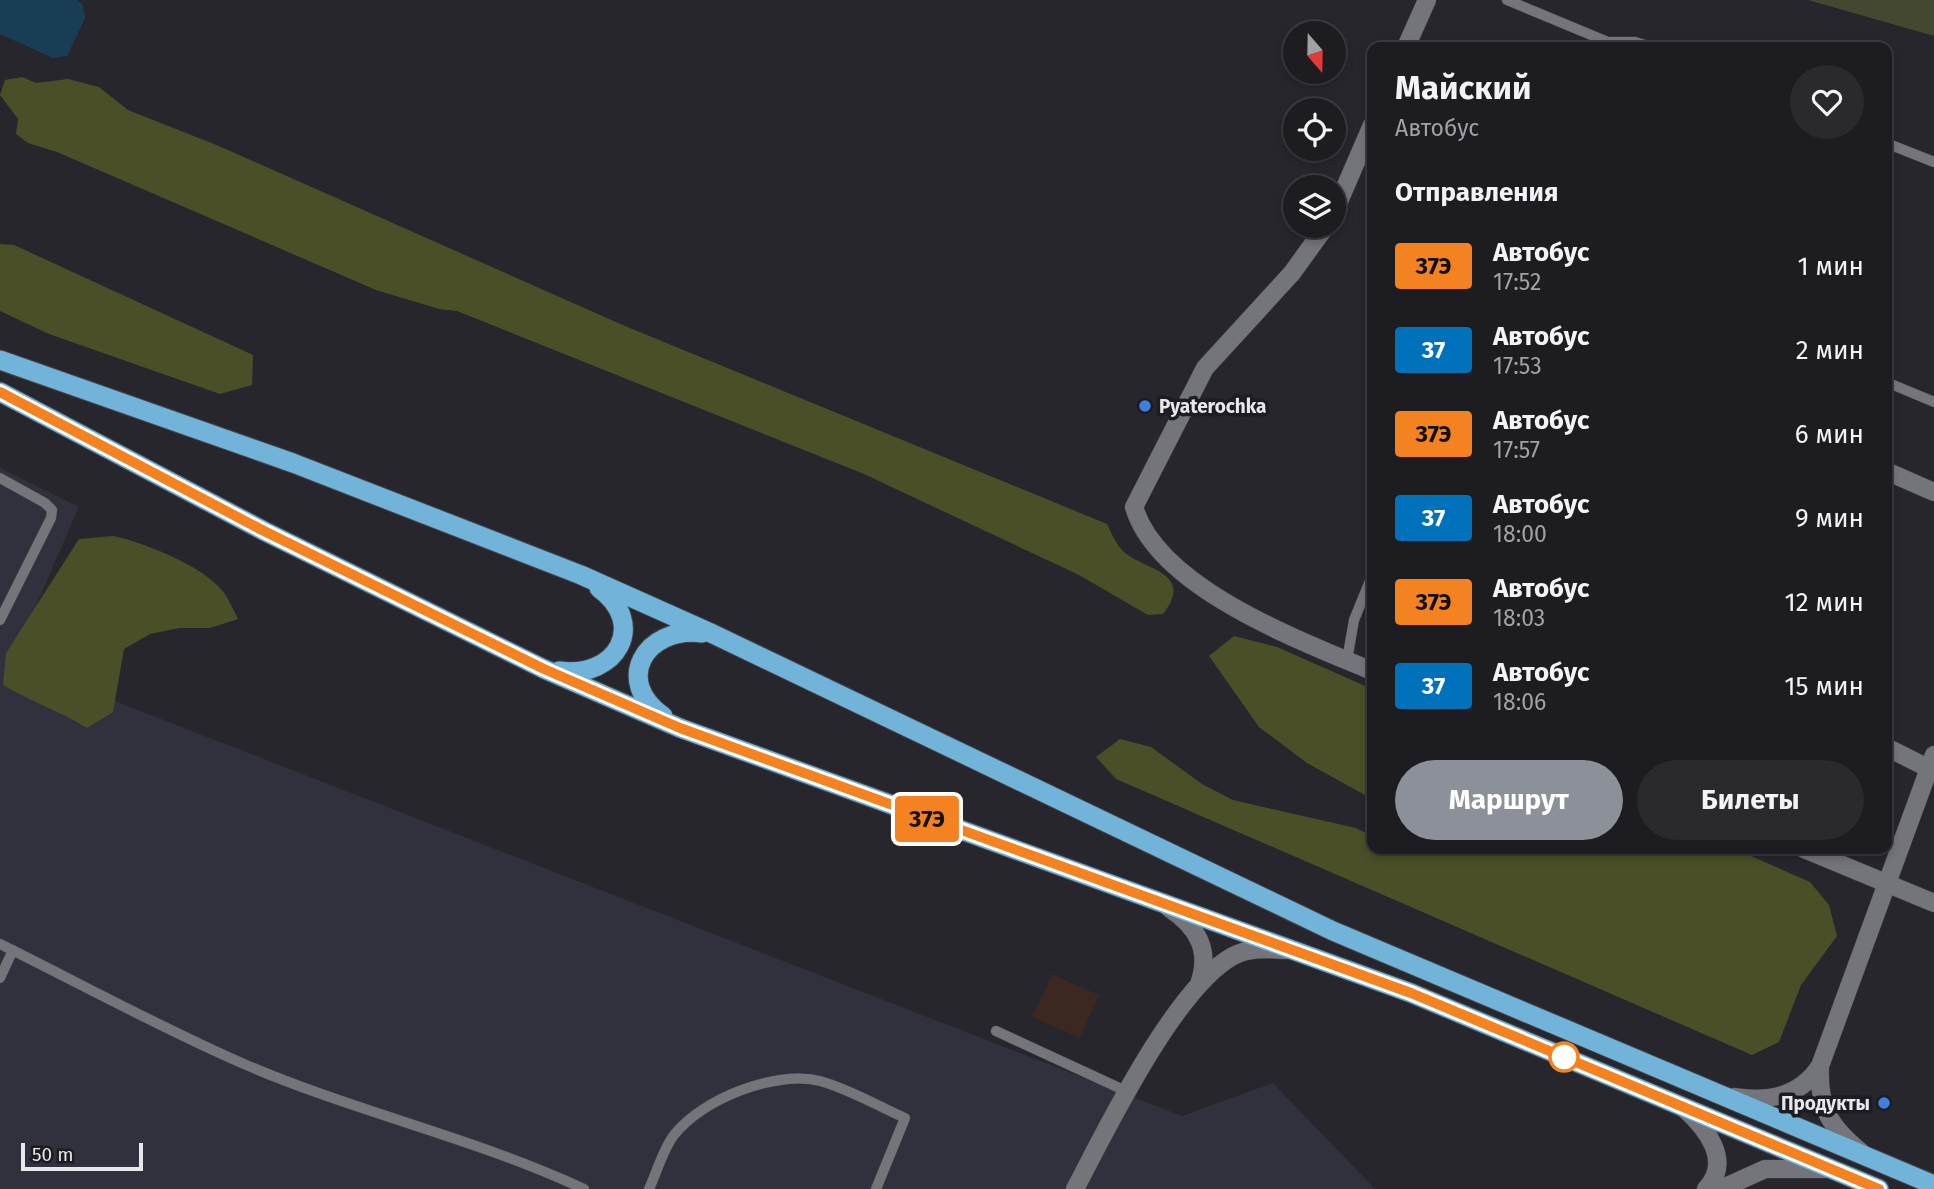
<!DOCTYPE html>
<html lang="ru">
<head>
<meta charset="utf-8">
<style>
	body { margin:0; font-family:"Fira Sans",sans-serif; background:#29292e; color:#f1f3f6; height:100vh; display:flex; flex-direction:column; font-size:26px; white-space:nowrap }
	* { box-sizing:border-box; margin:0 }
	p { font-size:23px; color:#a0a1a5 }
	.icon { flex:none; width:38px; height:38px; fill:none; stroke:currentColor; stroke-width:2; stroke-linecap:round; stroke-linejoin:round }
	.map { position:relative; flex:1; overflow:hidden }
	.side { position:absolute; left:1367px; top:42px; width:525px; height:812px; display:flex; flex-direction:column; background:#1c1c21; border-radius:14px; box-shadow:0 4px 10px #0003,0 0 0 2px #3a3a3f }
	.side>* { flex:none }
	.badge { padding:0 14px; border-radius:5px; font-size:24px; line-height:46px }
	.needle { width:46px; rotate:160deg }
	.fabs { position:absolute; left:1283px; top:21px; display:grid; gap:14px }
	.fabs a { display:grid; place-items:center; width:63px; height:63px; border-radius:50%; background:#1c1c21; box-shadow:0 4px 10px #0003,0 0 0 2px #3a3a3f; font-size:35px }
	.scale { position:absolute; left:21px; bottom:18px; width:122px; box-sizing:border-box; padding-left:7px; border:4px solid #e8e8ec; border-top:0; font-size:19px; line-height:24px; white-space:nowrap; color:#e8e8ec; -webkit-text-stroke:5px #1c1c22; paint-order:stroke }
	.map>.badge { position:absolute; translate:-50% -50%; box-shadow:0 0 0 4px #fff }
	h2 { padding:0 28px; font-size:26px; line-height:63px }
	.round { display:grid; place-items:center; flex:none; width:74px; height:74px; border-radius:37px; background:#29292e }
	.summary { display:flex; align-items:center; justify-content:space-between; height:119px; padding:0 28px }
	h1 { font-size:33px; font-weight:700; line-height:52px }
	.action { display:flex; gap:14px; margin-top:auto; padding:14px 28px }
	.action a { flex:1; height:80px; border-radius:42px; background:#8c9099; color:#fff; font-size:28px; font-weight:700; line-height:80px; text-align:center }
	.action a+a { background:#29292e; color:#f1f3f6 }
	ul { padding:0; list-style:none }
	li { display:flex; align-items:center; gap:21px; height:84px; padding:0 28px }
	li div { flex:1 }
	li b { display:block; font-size:26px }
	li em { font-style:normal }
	li .badge { min-width:77px; font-weight:700; text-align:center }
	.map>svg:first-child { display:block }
</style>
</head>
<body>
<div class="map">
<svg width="1934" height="1189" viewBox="0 0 1934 1189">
	<rect width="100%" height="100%" fill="#26262c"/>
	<path fill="#3b2921" d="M1052 974 1099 995 1080 1038 1032 1017Z"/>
	<path fill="#30313c" d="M0 468 79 507 12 661 1182 1116 1273 1083 1375 1189H0Z"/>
	<path fill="#454830" d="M1808 0H1934V36Z"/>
	<path fill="#4b4f28" d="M22 77 36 83 68 79 99 87 128 110 219 146 625 326 1107 524C1111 532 1115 542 1121 549 1139 570 1197 570 1163 614L1148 615 1079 575 864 474 457 311 439 309 376 290 57 152 28 143 16 134 18 119 0 95 5 80Z
		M0 244 14 245 253 355 252 385 220 394 49 334 0 311Z
		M113 536C145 543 205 566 225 594 230 602 234 611 238 619L210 628H179L150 634 124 649 113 712 87 728C60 711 31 702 3 685L6 653 79 539Z
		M1234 636 1277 647 1372 689V799L1307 763 1259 727 1209 656Z
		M1120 739 1151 747 1202 784 1233 800 1356 828 1372 836V849H1735L1810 882 1829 905 1837 936 1801 985 1779 1042 1752 1055 1116 779 1096 757Z"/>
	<path fill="#1a3d56" d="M0 0H77L83 5 85 18 67 56 53 58 0 34Z"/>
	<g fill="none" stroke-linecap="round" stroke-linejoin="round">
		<g stroke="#434348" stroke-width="11">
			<path id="service" d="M1507 0 1608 42H1635L1651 47
				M1886 143 1934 162
				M1886 395 1891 384 1934 402
				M0 478 45 503 52 510 51 518 0 620
				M1347 660 1354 620 1372 576
				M0 944C81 984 161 1028 244 1064 355 1112 475 1138 584 1189
				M0 978 13 950
				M996 1031 1128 1092
				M649 1189C657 1172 663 1149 674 1135 702 1099 775 1070 820 1081 849 1089 878 1106 905 1118L876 1189"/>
		</g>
		<g stroke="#434348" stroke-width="19">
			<path id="minor" d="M1406 47 1427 0
				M1334 213 1372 125
				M1326 226 1292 273 1205 368 1134 507C1158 588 1299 640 1372 671
				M1886 471 1934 492
				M1886 747 1928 768
				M1804 849 1934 903
				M1169 908C1198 927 1211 951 1199 984
				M1820 1066C1818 1107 1829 1126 1861 1152
				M1734 1097C1768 1102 1800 1097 1820 1066L1934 755
				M1075 1189C1107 1128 1175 988 1233 956 1250 947 1267 949 1286 950"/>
		</g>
		<g stroke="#434348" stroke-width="19">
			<path id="tertiary" d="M1684 1108C1706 1128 1733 1161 1706 1189
				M1721 1189 1765 1169H1825"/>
		</g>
		<g stroke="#434348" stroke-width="21">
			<path id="trunk" d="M0 360 293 463 581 575 713 634 1333 931 1934 1185
				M0 392 264 531 544 669 680 728 1411 993 1879 1189
				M559 671C617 679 648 624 599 588
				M663 716C613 681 645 626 702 633"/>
		</g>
		<use href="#service" stroke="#74747b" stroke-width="10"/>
		<use href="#minor" stroke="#74747b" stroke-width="18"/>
		<use href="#tertiary" stroke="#74747b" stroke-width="18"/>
		<use href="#trunk" stroke="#72b3da" stroke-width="19"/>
	</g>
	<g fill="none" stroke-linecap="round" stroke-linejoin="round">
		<g stroke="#fff" stroke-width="16">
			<path id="line" d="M0 392 264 531 544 669 680 728 1411 993 1879 1189"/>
		</g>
		<use href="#line" stroke="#f58220" stroke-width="10"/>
	</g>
	<g fill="#3f7fe0" stroke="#1c1c22" stroke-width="2.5">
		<circle cx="1145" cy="406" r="7"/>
		<circle cx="1884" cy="1103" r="7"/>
	</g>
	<circle fill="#fff" stroke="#f58220" stroke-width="3.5" cx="1564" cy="1057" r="14"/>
	<g text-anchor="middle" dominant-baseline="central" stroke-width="7" stroke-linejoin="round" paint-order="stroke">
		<g font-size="19" font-weight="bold" fill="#e8e8ec" stroke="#1c1c22" text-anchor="start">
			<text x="1159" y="406">Pyaterochka</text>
			<text x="1870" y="1103" text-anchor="end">Продукты</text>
		</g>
	</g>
</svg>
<div class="fabs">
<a><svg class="needle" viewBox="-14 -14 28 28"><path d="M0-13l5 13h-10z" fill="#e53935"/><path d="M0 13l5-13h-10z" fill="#a0a1a5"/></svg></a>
<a><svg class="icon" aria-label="locate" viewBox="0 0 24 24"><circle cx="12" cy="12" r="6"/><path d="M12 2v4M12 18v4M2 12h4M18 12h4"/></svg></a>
<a><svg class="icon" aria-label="layers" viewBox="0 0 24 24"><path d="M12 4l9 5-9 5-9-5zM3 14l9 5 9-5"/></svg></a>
</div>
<div class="scale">50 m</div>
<b class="badge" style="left:927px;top:819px;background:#f58220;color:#111">37Э</b>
<section class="side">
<div class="summary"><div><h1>Майский</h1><p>Автобус</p></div><a class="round"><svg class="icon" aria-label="heart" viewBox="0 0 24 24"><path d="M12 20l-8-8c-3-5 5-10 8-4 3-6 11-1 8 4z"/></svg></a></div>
<h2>Отправления</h2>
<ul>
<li><span class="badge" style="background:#f58220;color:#111">37Э</span><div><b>Автобус</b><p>17:52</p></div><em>1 мин</em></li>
<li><span class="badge" style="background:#0072bc;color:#fff">37</span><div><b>Автобус</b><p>17:53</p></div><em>2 мин</em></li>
<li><span class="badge" style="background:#f58220;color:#111">37Э</span><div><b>Автобус</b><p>17:57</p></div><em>6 мин</em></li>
<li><span class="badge" style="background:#0072bc;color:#fff">37</span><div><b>Автобус</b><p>18:00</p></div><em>9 мин</em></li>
<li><span class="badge" style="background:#f58220;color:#111">37Э</span><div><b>Автобус</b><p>18:03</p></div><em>12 мин</em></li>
<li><span class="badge" style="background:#0072bc;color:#fff">37</span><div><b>Автобус</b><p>18:06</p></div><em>15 мин</em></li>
</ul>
<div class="action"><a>Маршрут</a><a>Билеты</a></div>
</section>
</div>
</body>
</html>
